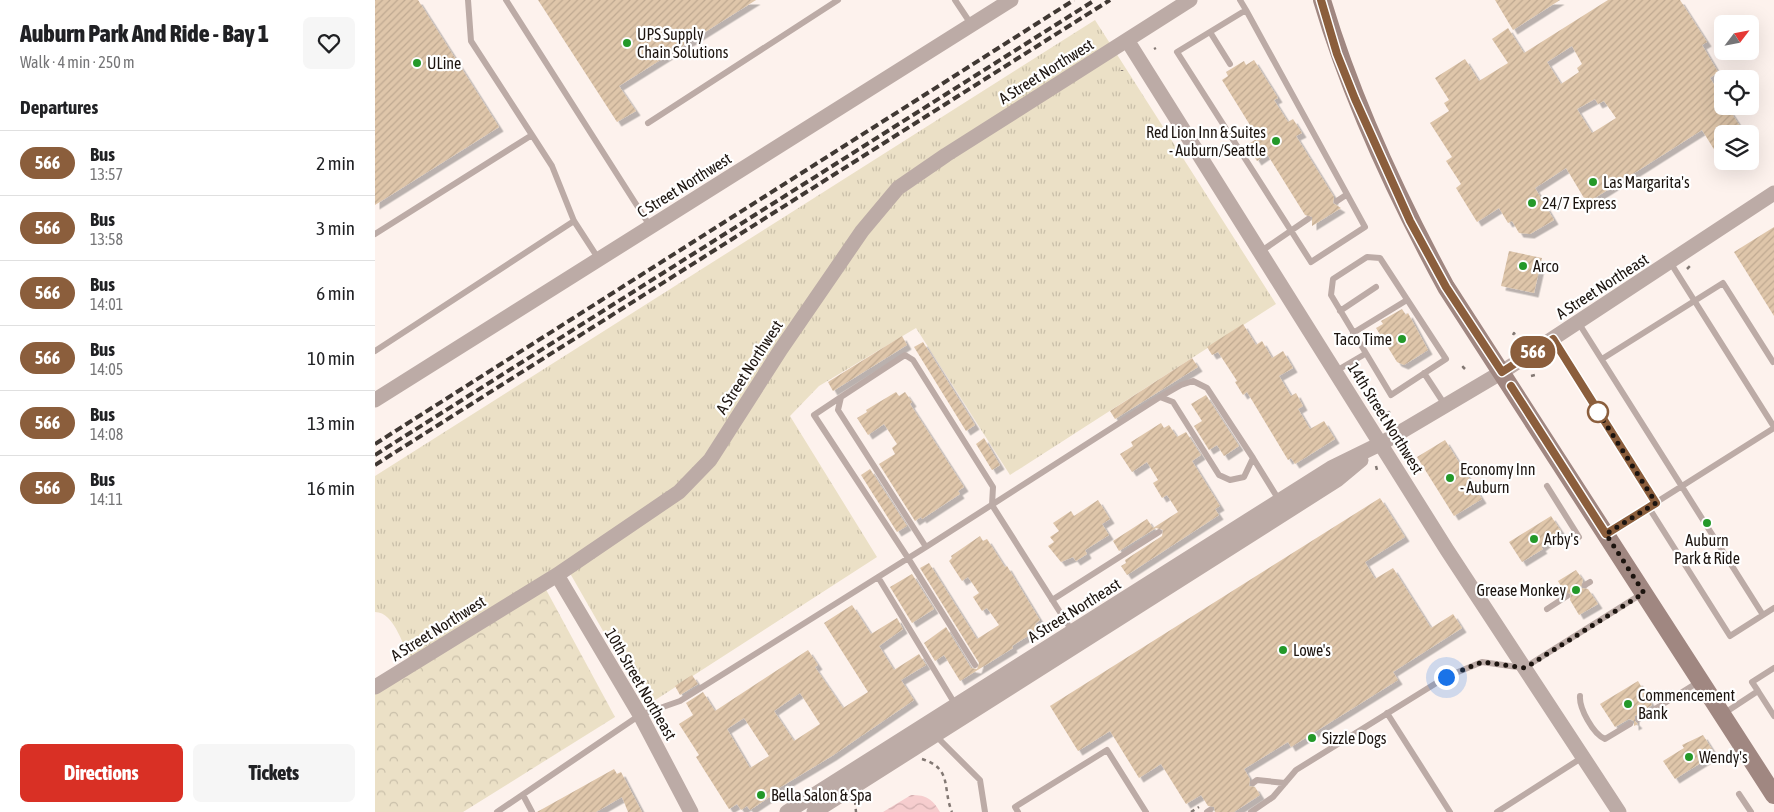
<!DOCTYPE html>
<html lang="en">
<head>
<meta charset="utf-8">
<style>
	body { margin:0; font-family:"Asap Condensed",sans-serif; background:#f6f6f6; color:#202124; height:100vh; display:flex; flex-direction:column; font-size:19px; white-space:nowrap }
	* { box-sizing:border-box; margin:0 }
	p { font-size:16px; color:#757577 }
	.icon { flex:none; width:28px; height:28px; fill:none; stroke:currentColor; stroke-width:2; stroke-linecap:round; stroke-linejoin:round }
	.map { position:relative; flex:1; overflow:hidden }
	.drawer { display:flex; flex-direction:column; background:#fff; width:375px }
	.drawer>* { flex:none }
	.badge { padding:0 10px; border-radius:16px; font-size:18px; line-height:32px }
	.needle { width:32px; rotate:58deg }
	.buttons { position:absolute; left:1339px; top:15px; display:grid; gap:10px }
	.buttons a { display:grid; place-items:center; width:45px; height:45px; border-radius:8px; background:#fff; box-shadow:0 5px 20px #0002; font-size:25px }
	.you { position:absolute; width:25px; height:25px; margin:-12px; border:4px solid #fff; border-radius:50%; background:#1a73e8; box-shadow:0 0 0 8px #1a73e833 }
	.map>.badge { position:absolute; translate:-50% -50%; box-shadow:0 0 0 2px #fff }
	h2 { padding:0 20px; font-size:19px; line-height:45px }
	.round { display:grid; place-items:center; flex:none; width:52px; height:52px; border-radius:8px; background:#f6f6f6 }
	.summary { display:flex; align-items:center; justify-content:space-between; height:85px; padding:0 20px }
	h1 { font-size:24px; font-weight:800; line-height:38px }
	.button { display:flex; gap:10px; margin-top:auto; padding:10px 20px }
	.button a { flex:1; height:58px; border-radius:8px; background:#d93025; color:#fff; font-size:20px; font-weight:800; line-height:58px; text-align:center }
	.button a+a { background:#f6f6f6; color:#202124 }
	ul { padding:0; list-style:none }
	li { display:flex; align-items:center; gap:15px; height:65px; padding:0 20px; border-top:1px solid #e0e0e0 }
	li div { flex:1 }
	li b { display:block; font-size:19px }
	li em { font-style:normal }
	li .badge { min-width:55px; font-weight:700; text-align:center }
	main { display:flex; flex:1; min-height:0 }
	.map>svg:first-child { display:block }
</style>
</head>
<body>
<main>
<section class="drawer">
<div class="summary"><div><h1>Auburn Park And Ride - Bay 1</h1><p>Walk · 4 min · 250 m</p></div><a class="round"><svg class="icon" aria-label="heart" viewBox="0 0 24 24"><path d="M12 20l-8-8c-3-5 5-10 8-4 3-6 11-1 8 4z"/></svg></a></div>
<h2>Departures</h2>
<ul>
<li><span class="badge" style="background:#8b5e3c;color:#fff">566</span><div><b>Bus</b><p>13:57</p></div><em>2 min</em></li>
<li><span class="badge" style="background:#8b5e3c;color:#fff">566</span><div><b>Bus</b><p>13:58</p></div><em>3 min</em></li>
<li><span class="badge" style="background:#8b5e3c;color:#fff">566</span><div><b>Bus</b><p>14:01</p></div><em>6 min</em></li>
<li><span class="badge" style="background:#8b5e3c;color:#fff">566</span><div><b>Bus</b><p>14:05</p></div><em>10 min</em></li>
<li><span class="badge" style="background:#8b5e3c;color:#fff">566</span><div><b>Bus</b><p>14:08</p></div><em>13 min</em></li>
<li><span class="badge" style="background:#8b5e3c;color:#fff">566</span><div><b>Bus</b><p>14:11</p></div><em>16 min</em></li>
</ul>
<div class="button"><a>Directions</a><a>Tickets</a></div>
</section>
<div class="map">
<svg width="1399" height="812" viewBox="0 0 1399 812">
	<defs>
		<pattern id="grass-tufts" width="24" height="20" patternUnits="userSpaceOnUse" patternTransform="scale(1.25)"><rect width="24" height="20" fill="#ebe0c6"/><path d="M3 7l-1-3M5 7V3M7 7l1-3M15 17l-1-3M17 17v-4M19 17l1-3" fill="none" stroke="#c9bfa9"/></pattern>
		<pattern id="forest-crowns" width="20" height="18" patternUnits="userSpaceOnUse" patternTransform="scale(1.25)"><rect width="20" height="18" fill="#ebe0c6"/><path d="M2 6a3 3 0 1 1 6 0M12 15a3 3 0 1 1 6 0" fill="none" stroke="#c9bfa9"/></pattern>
		<pattern id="water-waves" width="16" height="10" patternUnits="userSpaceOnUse" patternTransform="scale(1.25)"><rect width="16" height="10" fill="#f6cdce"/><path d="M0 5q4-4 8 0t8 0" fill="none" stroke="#d2afb0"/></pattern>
		<pattern id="building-hatch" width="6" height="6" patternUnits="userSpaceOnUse" patternTransform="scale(1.25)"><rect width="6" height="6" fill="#dfc6aa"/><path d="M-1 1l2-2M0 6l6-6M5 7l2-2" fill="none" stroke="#bfa991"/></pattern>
		<filter id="shadow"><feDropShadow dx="4.5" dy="4.5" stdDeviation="0" flood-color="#0004"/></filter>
	</defs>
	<rect width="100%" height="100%" fill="#fdf2ed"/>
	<path fill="url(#grass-tufts)" d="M720 20 901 304 635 475 541 328 444 386 415 416 502 557 271 706 192 568 37 664C29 649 20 612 0 612V476Z"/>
	<path fill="url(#forest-crowns)" d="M168 584 240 717 88 812H0V687Z"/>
	<path fill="url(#water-waves)" d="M536 795C552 795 557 799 565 812H508Z"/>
	<path fill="url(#building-hatch)" fill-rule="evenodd" filter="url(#shadow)" d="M0 0H43L124 127 0 205Z
		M163 0H381L244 86 261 111 242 122Z
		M1120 0H1185L1138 30Z
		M1233 0H1305L1332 42 1327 45 1343 72 1335 78 1348 99V106H1352L1370 134H1348V146L1340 151 1327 130 1212 203 1191 168 1160 188 1179 220 1155 234 1144 233 1137 221 1133 223 1124 208 1102 222 1081 188 1086 184 1071 161 1077 157 1055 123 1074 111 1069 103 1074 100 1060 78 1090 59 1104 81 1133 63 1117 39 1133 28 1149 53ZM1197 46 1207 64 1202 68 1204 72 1186 84 1172 62ZM1220 99 1223 104 1229 101 1241 118 1217 133 1202 109Z
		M879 60 903 98 899 100 913 122 918 119 927 133 921 136 959 197 958 203 966 208 937 226V217L930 215 892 154 882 161 872 145 883 138 847 80 853 76 851 72 869 61 871 65Z
		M1399 227V316L1359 252Z
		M1134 251 1167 258 1159 293 1126 286Z
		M1027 309 1031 315 1033 313 1053 350 1029 365 1022 362 1001 328 1008 324 1006 321Z
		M868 324 881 345 887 341 897 358 908 351 918 368 904 376 916 396 921 393 928 406 923 409 935 429 949 421 960 439 920 464 916 458 913 460 872 392 868 395 860 382 862 381 843 352 837 355 832 347Z
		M527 336 532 345 458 391 453 382Z
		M548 342 600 425 591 431 539 347Z
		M817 358 823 367 740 419 735 411Z
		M521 392 524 396 530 392 537 402 535 404 589 487 583 491 585 494 547 519 546 517 540 521 504 464 520 454 517 448 522 444 509 424 493 435 482 418 492 412 491 410Z
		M831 395 864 446 849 456 842 445 834 450 819 426 827 421 816 404Z
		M786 423 789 428 794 425 802 437 811 432 826 455 817 461 845 506 840 509 844 515 752 575 746 566 751 563 750 560 787 536 788 530 781 528 744 551 738 541 772 519 778 528 803 512 792 495 787 498 778 483 783 480 772 462 757 472 745 454 758 446 756 442Z
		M609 438 625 465 617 470 601 444Z
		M1070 440 1107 499 1079 516 1042 457Z
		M495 469 532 526 522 532 486 475Z
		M1005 498 1030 537 990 562 1000 579 1018 568 1056 628 1078 614 1087 628 1018 672 1023 680 916 747 913 742 869 769 875 779 874 786 880 787 885 795 859 812H840L839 807 833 806 826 795 811 804 786 764 764 778 735 731 703 751 675 706Z
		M723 500 735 519 727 524 734 535 710 550 712 554 701 561 698 557 686 562 673 546 679 542 675 537 684 531 678 523 696 511 699 516Z
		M1176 516 1186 531 1166 547 1168 549 1147 562 1134 542Z
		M605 536 608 541 612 539 630 567 632 566 665 620 660 624 664 629 637 646 638 648 585 681 569 655 560 661 549 643 571 627 596 668 602 669 604 663 545 568 554 563 602 639 624 625 612 608 607 611 598 597 604 593 593 577 587 581 574 561 577 558 576 556Z
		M1201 570 1208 580 1206 588 1213 589 1223 604 1204 615 1195 600 1196 594 1189 592 1183 581Z
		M537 574 559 609 537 623 515 587Z
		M477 605 496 634 522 618 528 629 504 646 519 670 544 654 551 665 526 680 539 700 457 756 394 794 396 796 375 810 372 806 366 810 362 804 354 809 321 757 324 755 304 724 318 715 311 703 328 692 340 711 433 650 443 665 440 667 468 708 493 692 449 623ZM425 693 445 724 419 741 399 711ZM369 718 394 756 375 768 352 729Z
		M317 675 323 684 305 695 300 686Z
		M1263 681 1277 705 1260 716V721L1263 724 1259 726V721L1254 719 1240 727 1225 704Z
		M1328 735 1340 754 1300 779 1288 761 1309 748 1307 745Z
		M239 769 242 774 246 772 267 812H253L247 797 221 812H162Z"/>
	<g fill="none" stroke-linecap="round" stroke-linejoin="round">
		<path stroke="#827873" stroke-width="2.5" stroke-dasharray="4 4" stroke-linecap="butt" d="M779 49 781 48
			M747 71V70
			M1312 269 1315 266
			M1138 335 1139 333 1140 335
			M1090 369 1088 367 1092 366
			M1156 376 1160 375 1158 373
			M1012 414 1014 412 1015 415
			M1001 466 1002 470 1004 467
			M547 759C578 769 567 788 577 812
			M480 801 481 812
			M816 812 824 807"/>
		<path stroke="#bcaba6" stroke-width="6" d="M93 0 96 41 157 135
			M131 0 275 226
			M580 0 596 24
			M865 0 871 10 990 227 936 262 802 52 871 10
			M835 32 855 64
			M273 123 463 0
			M962 201 971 195
			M0 234 157 135 177 166 199 221 223 258
			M885 252 933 219
			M992 257 1005 258 1071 359 1016 395 956 295 958 279Z
			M1295 262 1399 427
			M965 311 1001 287
			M1203 322 1388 615
			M978 333 1032 300
			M1177 339 1281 503
			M0 351 199 221
			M1227 359 1348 283 1398 362
			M961 371 990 354
			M1049 373 1070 405
			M466 397 439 415 533 558 600 665
			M878 458 904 500
			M1172 486 1204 537
			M1274 508 1355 636 1399 608
			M1231 534 1399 428
			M551 547 785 397 798 402 844 475 855 480 869 477 878 458 832 388 818 381 806 385 785 397
			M503 577 580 704
			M1210 585 1215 582
			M677 600 784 532
			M1172 609 1192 596
			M1383 691 1399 716
			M1205 696C1204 708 1218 734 1230 739L1255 724
			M1012 713 1075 812
			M1348 714 1383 691 1377 682 1399 668
			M1264 719 1325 681
			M560 735 605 780 610 812
			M878 783 882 780 910 783
			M1364 794 1376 812
			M148 795 157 812
			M122 812 265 715 305 701 551 547 463 410 466 397 530 355 538 360 618 487 617 505 697 631
			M643 812 640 807 732 750 771 812
			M832 812 835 810
			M876 812 898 797 921 770 1071 677 1107 662 1149 668 1268 593
			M1122 812 1208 757"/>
		<path stroke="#bcaba6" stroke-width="15" d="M752 40 1072 550 1244 812
			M0 400 636 0
			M182 575 265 715 316 812
			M0 687 182 575 304 492 335 460 406 349 487 231 523 188 571 155 815 0
			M412 812 956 468 1007 443 1127 372 1399 193
			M439 812 962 480 986 460"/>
		<path stroke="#a08781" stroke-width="18" d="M947 0C977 101 1021 195 1071 287L1399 795"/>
		<path stroke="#403833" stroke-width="4" stroke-dasharray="8 4" stroke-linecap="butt" d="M0 444 699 0
			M0 455 720 0
			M0 465 735 0"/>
	</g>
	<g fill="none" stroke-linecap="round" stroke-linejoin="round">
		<g stroke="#fff" stroke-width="11">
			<path id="line" d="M946 0 962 54 980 99 1035 221 1071 287 1127 372 1178 339 1281 503 1231 534 1136 386"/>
		</g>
		<use href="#line" stroke="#8b5e3c" stroke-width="8"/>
		<path stroke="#1c140f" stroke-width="5" stroke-dasharray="0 9" d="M1071 677 1107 662 1150 668 1269 593 1231 534 1281 503 1218 404 1223 412"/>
	</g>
	<g fill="#249929" stroke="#fff" stroke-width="2">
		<circle cx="252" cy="43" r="5"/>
		<circle cx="42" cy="63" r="5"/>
		<circle cx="901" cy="141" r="5"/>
		<circle cx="1218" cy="182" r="5"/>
		<circle cx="1157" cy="203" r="5"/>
		<circle cx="1148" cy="266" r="5"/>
		<circle cx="1027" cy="339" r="5"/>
		<circle cx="1075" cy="478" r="5"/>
		<circle cx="1332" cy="523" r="5"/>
		<circle cx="1159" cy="539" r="5"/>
		<circle cx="1201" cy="590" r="5"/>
		<circle cx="908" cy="650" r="5"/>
		<circle cx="1253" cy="704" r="5"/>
		<circle cx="937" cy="738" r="5"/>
		<circle cx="1314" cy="757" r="5"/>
		<circle cx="386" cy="795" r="5"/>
	</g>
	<circle fill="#fff" stroke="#8b5e3c" stroke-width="2.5" cx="1223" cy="412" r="10"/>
	<g text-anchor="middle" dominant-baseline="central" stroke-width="4.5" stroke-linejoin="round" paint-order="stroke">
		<g font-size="16" fill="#1c140f" stroke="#fff" text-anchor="start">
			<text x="262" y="34">UPS Supply<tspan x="262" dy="18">Chain Solutions</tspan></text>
			<text x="52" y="63">ULine</text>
			<text x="891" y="132" text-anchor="end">Red Lion Inn &amp; Suites<tspan x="891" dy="18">- Auburn/Seattle</tspan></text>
			<text x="1228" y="182">Las Margarita's</text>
			<text x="1167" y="203">24/7 Express</text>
			<text x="1158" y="266">Arco</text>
			<text x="1017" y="339" text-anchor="end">Taco Time</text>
			<text x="1085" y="469">Economy Inn<tspan x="1085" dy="18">- Auburn</tspan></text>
			<text x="1169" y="539">Arby's</text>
			<text x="1332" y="540" text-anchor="middle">Auburn<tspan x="1332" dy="18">Park &amp; Ride</tspan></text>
			<text x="1191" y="590" text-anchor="end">Grease Monkey</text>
			<text x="918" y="650">Lowe's</text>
			<text x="1263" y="695">Commencement<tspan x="1263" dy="18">Bank</tspan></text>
			<text x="947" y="738">Sizzle Dogs</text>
			<text x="1324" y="757">Wendy's</text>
			<text x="396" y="795">Bella Salon &amp; Spa</text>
		</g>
		<g font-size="16" fill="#1c140f" stroke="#fff">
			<text transform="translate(671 71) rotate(-32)">A Street Northwest</text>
			<text transform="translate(309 185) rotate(-32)">C Street Northwest</text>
			<text transform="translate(1227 286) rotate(-33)">A Street Northeast</text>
			<text transform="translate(374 367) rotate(-57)">A Street Northwest</text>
			<text transform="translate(1011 418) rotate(58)">14th Street Northwest</text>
			<text transform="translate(699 610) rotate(-32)">A Street Northeast</text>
			<text transform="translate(63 628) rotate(-32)">A Street Northwest</text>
			<text transform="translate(266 684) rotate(60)">10th Street Northeast</text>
		</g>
	</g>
</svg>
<div class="buttons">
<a><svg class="needle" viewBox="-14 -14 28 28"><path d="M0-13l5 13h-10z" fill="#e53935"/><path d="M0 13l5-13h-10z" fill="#757577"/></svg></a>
<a><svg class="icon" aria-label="locate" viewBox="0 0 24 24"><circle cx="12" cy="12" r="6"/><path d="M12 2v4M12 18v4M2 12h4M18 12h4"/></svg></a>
<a><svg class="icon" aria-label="layers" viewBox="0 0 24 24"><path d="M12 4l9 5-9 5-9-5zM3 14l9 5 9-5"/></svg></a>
</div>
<div class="you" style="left:1071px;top:677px"></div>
<b class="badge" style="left:1158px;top:352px;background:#8b5e3c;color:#fff">566</b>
</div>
</main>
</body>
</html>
